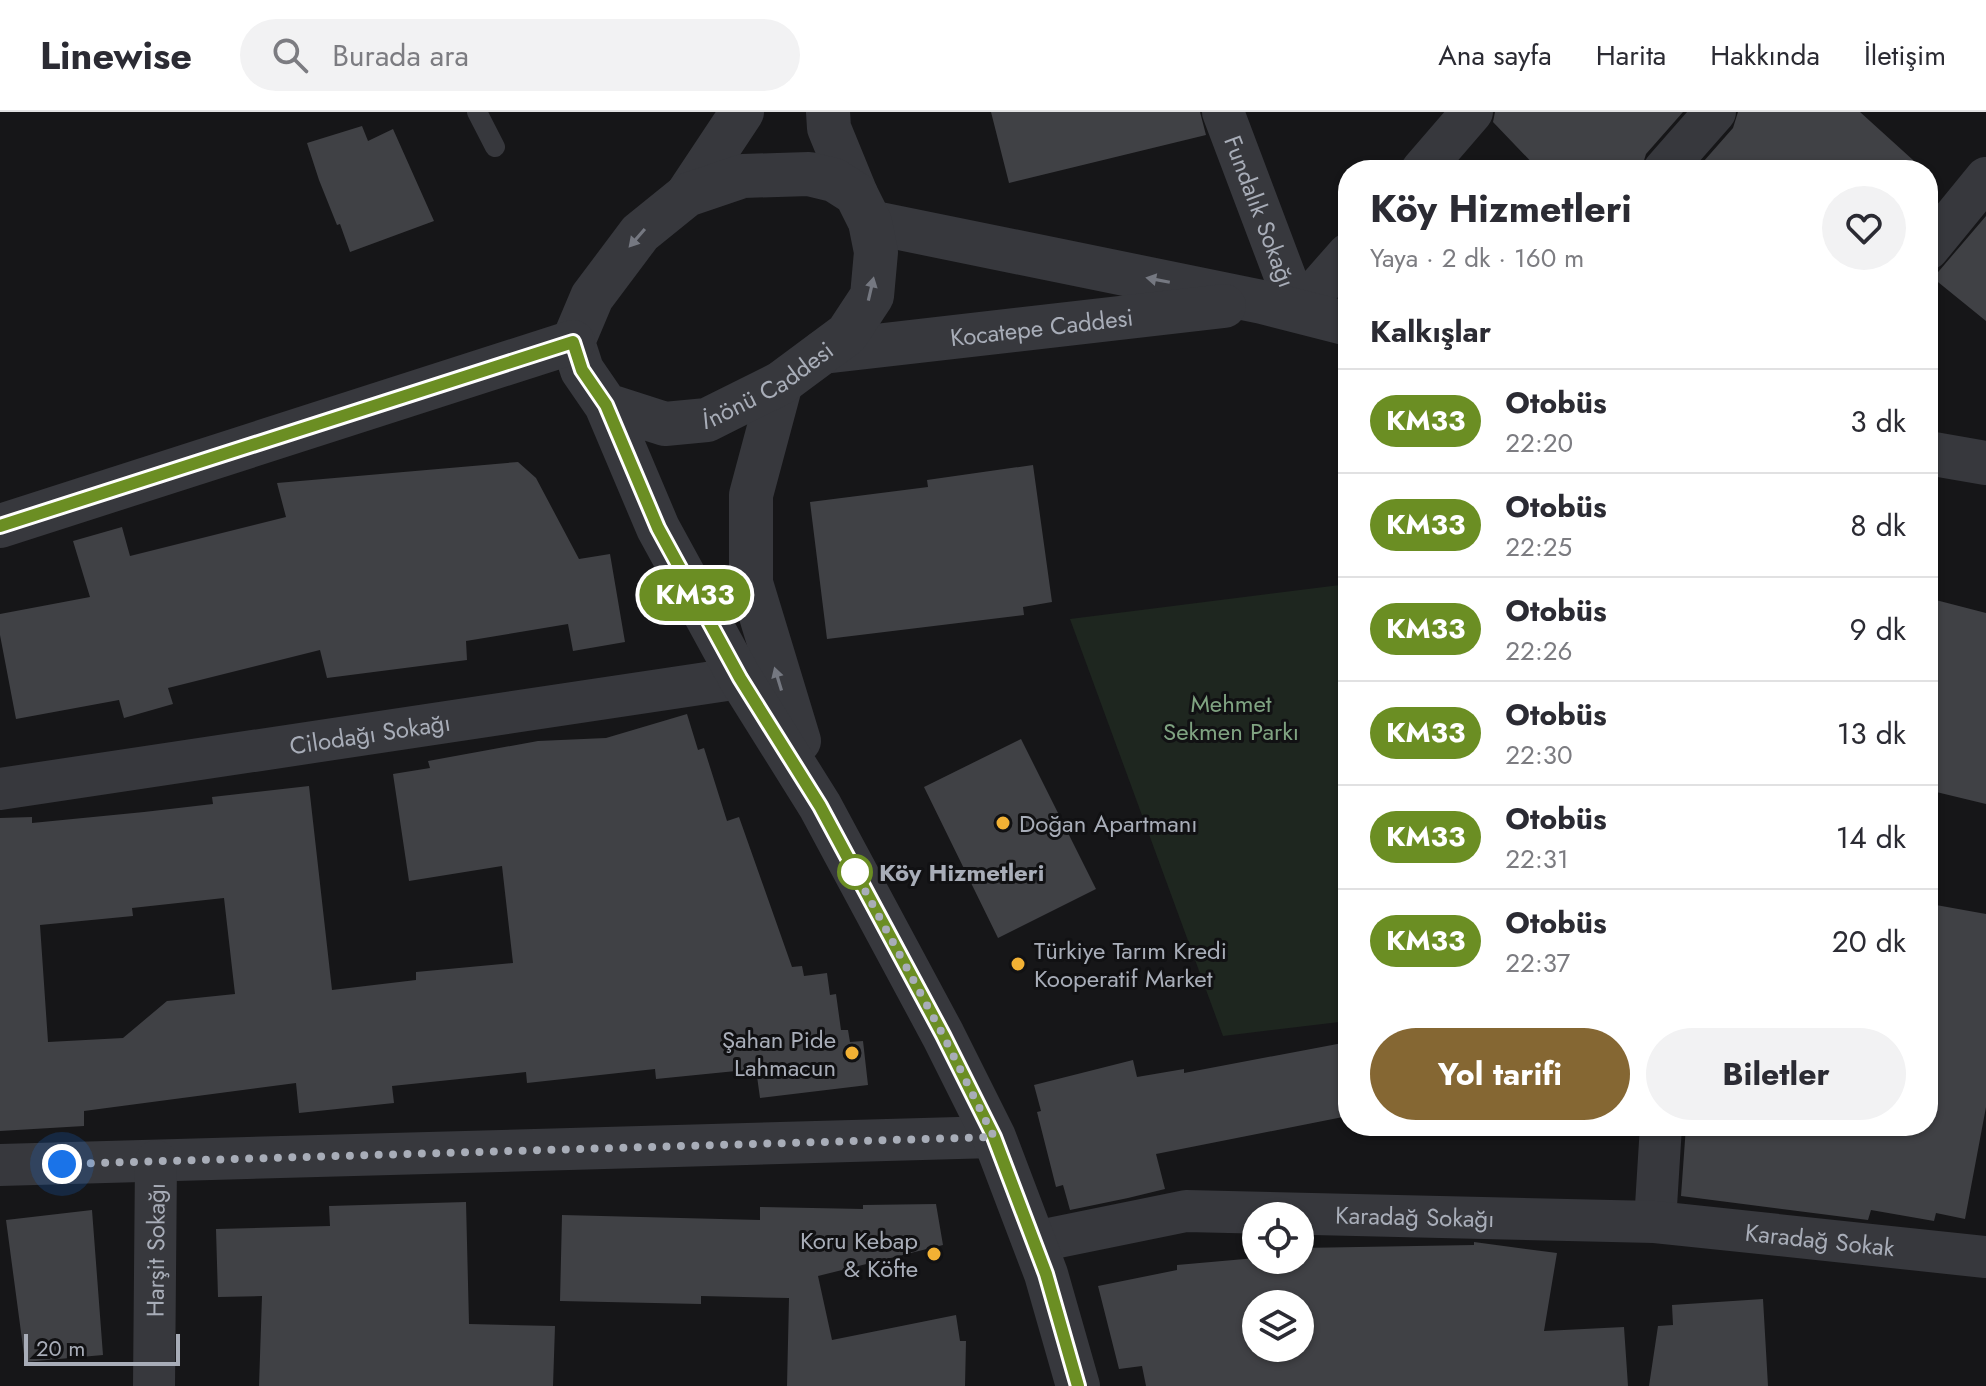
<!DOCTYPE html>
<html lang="tr">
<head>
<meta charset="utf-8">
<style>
	body { margin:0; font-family:Jost,sans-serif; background:#f2f2f3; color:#2b2b33; height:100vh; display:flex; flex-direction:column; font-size:30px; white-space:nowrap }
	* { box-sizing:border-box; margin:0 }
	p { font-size:26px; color:#7c7c81 }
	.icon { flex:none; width:44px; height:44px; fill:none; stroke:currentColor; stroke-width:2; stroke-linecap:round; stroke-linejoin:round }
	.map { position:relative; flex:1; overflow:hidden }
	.side { position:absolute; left:1338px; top:48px; width:600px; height:976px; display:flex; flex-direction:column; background:#fff; border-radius:32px; box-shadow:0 2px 6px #0004 }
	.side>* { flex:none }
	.badge { padding:0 16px; border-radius:26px; font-size:28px; line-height:52px }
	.tools { position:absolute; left:1242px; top:1090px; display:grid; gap:16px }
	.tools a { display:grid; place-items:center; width:72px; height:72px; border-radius:50%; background:#fff; box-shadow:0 2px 6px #0004; font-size:40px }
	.scale { position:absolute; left:24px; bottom:20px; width:156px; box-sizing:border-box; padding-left:8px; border:4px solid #a8adb8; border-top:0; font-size:22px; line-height:28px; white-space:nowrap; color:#a8adb8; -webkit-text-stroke:6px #111113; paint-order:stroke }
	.you { position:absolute; width:40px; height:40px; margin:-20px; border:6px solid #fff; border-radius:50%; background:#1a73e8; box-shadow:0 0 0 12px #1a73e833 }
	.map>.badge { position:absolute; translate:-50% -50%; box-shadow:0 0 0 4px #fff }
	h2 { padding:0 32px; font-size:30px; line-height:72px }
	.round { display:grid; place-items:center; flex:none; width:84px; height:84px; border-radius:42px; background:#f2f2f3 }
	.overview { display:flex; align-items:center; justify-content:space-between; height:136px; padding:0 32px }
	h1 { font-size:38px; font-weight:700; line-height:60px }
	.primary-button { display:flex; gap:16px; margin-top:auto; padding:16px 32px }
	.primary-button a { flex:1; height:92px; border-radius:48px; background:#856733; color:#fff; font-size:32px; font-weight:700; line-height:92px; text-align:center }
	.primary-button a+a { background:#f2f2f3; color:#2b2b33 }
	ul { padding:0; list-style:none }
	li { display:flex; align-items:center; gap:24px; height:104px; padding:0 32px; border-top:2px solid #e1e1e2 }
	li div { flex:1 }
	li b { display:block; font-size:30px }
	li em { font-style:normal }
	li .badge { min-width:88px; font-weight:700; text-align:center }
	header { display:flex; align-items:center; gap:48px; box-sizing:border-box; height:112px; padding:0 40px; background:#fff; border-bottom:2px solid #e1e1e2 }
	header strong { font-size:38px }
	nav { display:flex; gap:44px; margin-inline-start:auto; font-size:28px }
	.search { width:560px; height:72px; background:#f2f2f3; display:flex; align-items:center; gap:20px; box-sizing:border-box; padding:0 28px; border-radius:44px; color:#7c7c81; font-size:30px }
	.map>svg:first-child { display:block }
</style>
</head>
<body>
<header>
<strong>Linewise</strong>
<div class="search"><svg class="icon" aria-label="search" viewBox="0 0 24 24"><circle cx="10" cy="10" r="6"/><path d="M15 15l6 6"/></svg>Burada ara</div>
<nav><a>Ana sayfa</a><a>Harita</a><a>Hakkında</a><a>İletişim</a></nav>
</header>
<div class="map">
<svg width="1986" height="1274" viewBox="0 0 1986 1274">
	<rect width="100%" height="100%" fill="#161618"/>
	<path fill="#1e261f" d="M1348 472V909L1223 924 1070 507Z"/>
	<path fill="#404145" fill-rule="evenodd" d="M991 0H1200L1206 23 1009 71Z
		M1495 0H1683L1646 42 1641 58H1539L1493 10Z
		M1738 0H1860L1924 58H1696L1733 16Z
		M362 14 368 29 393 17 434 109 350 140 340 112 337 113 319 68 307 31Z
		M1986 104V209L1933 166Z
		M518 350 536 366 579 447 610 442 625 530 573 539 568 512 466 529 467 548 327 566 320 538 168 576 173 592 124 606 119 588 16 607 0 523V502L90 485 73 429 122 415 130 444 286 405 277 371Z
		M1033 353 1052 490 1023 495 1024 503 827 527 810 390 928 375 927 368Z
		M1928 486 1986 501V692L1928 678Z
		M687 602 698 638 704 636 727 709 739 705 792 855 802 854 804 864 827 861 830 883 836 882 841 918H848L850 930 863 929 868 973 760 986 756 957 656 967 655 957 527 971 526 960 392 974 394 991 299 1001 296 971 84 999V1014L0 1019V706L32 705V711L144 700 213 692 212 685 309 674 332 878 416 868V860L513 851 502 754 409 769 393 662 430 656 428 649 538 629 606 626ZM224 786 235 882 167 889 123 926 48 930 40 813 133 804 132 796Z
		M1021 627 1096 777 998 826 924 675Z
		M1936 793 1986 802V995L1965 1107 1936 1101 1934 1109 1871 1098 1868 1108 1681 1084 1686 1014H1928V832Z
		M1348 930V1004L1156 1042 1165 1077 1128 1086 1070 1098 1063 1073 1056 1075 1037 1000 1041 999 1034 973 1133 948 1137 965 1184 957V961Z
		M466 1090 469 1212 555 1214 553 1274H259L262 1184 218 1185 216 1117 330 1114 329 1094Z
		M936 1092 943 1133 818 1164 832 1228 956 1203 960 1229H966L965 1274H787L789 1186 701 1184V1192L560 1189 562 1103 760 1108V1095L863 1097V1093Z
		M92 1098 103 1243 25 1250 6 1108Z
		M1474 1130 1557 1141 1544 1219 1624 1215 1628 1274H1146L1142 1254 1119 1257 1098 1174 1177 1158V1153L1256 1146 1300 1148V1136L1474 1133ZM1256 1192H1300V1236H1256Z
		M1763 1187 1768 1274H1649L1658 1214 1673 1213 1672 1193Z"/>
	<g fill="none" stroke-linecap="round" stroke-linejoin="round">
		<path stroke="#37383d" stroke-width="20" d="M477 0 495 35"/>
		<g stroke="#37383d" stroke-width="42">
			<path id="s1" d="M1223 0 1298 199 1348 142"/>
			<path d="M1422 58 1472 0"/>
			<path d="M1664 58 1715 0"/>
			<path d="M1928 137 1986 66"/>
			<path id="s2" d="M0 677 740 566"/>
			<path d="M0 1053 994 1025"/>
			<path d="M1655 1110 1661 1014"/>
			<path id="s3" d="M1034 1130 1186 1099 1655 1110 1986 1145"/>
			<path id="s4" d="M154 1274 156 1049"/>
		</g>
		<g stroke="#37383d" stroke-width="44">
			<path d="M828 0 829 16 856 82"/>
			<path d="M687 83 742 0"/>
			<path d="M870 110 1262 190 1348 212"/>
			<path id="s5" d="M823 240 1224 194"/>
			<path d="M781 271 751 383V471L799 629"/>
			<path id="s6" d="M606 293 665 312 707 308 781 271 847 222 872 184 876 140 870 110 856 82 834 68 809 62 743 64 687 83 640 121 592 185 573 230 582 258 606 293 658 416 740 566 820 694 943 923 994 1025 1046 1162 1078 1274"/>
			<path d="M1928 341 1986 351"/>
			<path d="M0 414 573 230"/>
		</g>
	</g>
	<defs><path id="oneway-solid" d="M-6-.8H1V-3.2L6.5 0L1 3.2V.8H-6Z" transform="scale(2)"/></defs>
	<g fill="#757881">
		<use href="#oneway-solid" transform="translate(637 126) rotate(131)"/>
		<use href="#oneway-solid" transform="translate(1158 168) rotate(-169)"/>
		<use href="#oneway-solid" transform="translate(871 177) rotate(-77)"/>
		<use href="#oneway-solid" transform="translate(778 567) rotate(-107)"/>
	</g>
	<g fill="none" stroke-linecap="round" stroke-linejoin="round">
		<g stroke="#fff" stroke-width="18">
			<path id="line" d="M0 414 573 230 582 258 606 293 658 416 740 566 820 694 943 923 994 1025 1046 1162 1078 1274"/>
		</g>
		<use href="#line" stroke="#6b8e23" stroke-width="12"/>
		<path stroke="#a8adb8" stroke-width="8" stroke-dasharray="0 14.4" d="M62 1052 994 1025 943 923 855 760"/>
	</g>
	<g fill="#f2b134" stroke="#111113" stroke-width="3">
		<circle cx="1003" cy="711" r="8"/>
		<circle cx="1018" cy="852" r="8"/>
		<circle cx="852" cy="941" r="8"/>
		<circle cx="934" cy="1142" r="8"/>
	</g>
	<circle fill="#fff" stroke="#6b8e23" stroke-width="4" cx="855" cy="760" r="16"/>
	<g text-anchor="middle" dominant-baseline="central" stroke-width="6" stroke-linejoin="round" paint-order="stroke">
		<g font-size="24" fill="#a8adb8" stroke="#111113">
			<text stroke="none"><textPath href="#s1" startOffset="106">Fundalık Sokağı</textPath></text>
			<text stroke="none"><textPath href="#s5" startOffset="220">Kocatepe Caddesi</textPath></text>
			<text stroke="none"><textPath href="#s6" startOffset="174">İnönü Caddesi</textPath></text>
			<text stroke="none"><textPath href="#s2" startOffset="374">Cilodağı Sokağı</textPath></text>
			<text stroke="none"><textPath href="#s3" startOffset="384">Karadağ Sokağı</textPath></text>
			<text stroke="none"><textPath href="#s3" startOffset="790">Karadağ Sokak</textPath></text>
			<text stroke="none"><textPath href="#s4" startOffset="136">Harşit Sokağı</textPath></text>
		</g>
		<g font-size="24" fill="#7fa381" stroke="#111113">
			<text x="1231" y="591">Mehmet<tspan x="1231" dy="28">Sekmen Parkı</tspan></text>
		</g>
		<g font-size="24" fill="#a8adb8" stroke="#111113" text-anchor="start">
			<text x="1019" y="711">Doğan Apartmanı</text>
			<text x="1034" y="838">Türkiye Tarım Kredi<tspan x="1034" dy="28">Kooperatif Market</tspan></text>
			<text x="836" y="927" text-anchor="end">Şahan Pide<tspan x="836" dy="28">Lahmacun</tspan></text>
			<text x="918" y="1128" text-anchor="end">Koru Kebap<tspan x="918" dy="28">&amp; Köfte</tspan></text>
		</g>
		<g font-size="24" font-weight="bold" fill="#a8adb8" stroke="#111113" text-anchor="start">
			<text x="879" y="760">Köy Hizmetleri</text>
		</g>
	</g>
</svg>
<div class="tools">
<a><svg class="icon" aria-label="locate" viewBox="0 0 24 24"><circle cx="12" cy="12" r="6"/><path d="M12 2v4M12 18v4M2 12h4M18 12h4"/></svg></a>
<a><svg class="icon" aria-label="layers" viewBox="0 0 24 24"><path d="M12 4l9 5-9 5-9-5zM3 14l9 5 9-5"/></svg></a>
</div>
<div class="scale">20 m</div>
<div class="you" style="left:62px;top:1052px"></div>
<b class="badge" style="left:695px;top:483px;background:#6b8e23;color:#fff">KM33</b>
<section class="side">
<div class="overview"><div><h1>Köy Hizmetleri</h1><p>Yaya · 2 dk · 160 m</p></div><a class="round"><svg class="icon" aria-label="heart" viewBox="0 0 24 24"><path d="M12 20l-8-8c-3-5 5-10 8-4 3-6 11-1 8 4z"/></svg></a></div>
<h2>Kalkışlar</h2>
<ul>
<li><span class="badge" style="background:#6b8e23;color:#fff">KM33</span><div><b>Otobüs</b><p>22:20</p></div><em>3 dk</em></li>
<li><span class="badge" style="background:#6b8e23;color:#fff">KM33</span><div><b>Otobüs</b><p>22:25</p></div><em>8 dk</em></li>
<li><span class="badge" style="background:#6b8e23;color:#fff">KM33</span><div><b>Otobüs</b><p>22:26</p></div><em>9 dk</em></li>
<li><span class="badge" style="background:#6b8e23;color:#fff">KM33</span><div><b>Otobüs</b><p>22:30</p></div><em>13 dk</em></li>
<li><span class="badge" style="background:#6b8e23;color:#fff">KM33</span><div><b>Otobüs</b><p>22:31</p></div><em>14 dk</em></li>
<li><span class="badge" style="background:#6b8e23;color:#fff">KM33</span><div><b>Otobüs</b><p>22:37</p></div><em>20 dk</em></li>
</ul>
<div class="primary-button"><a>Yol tarifi</a><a>Biletler</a></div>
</section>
</div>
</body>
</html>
